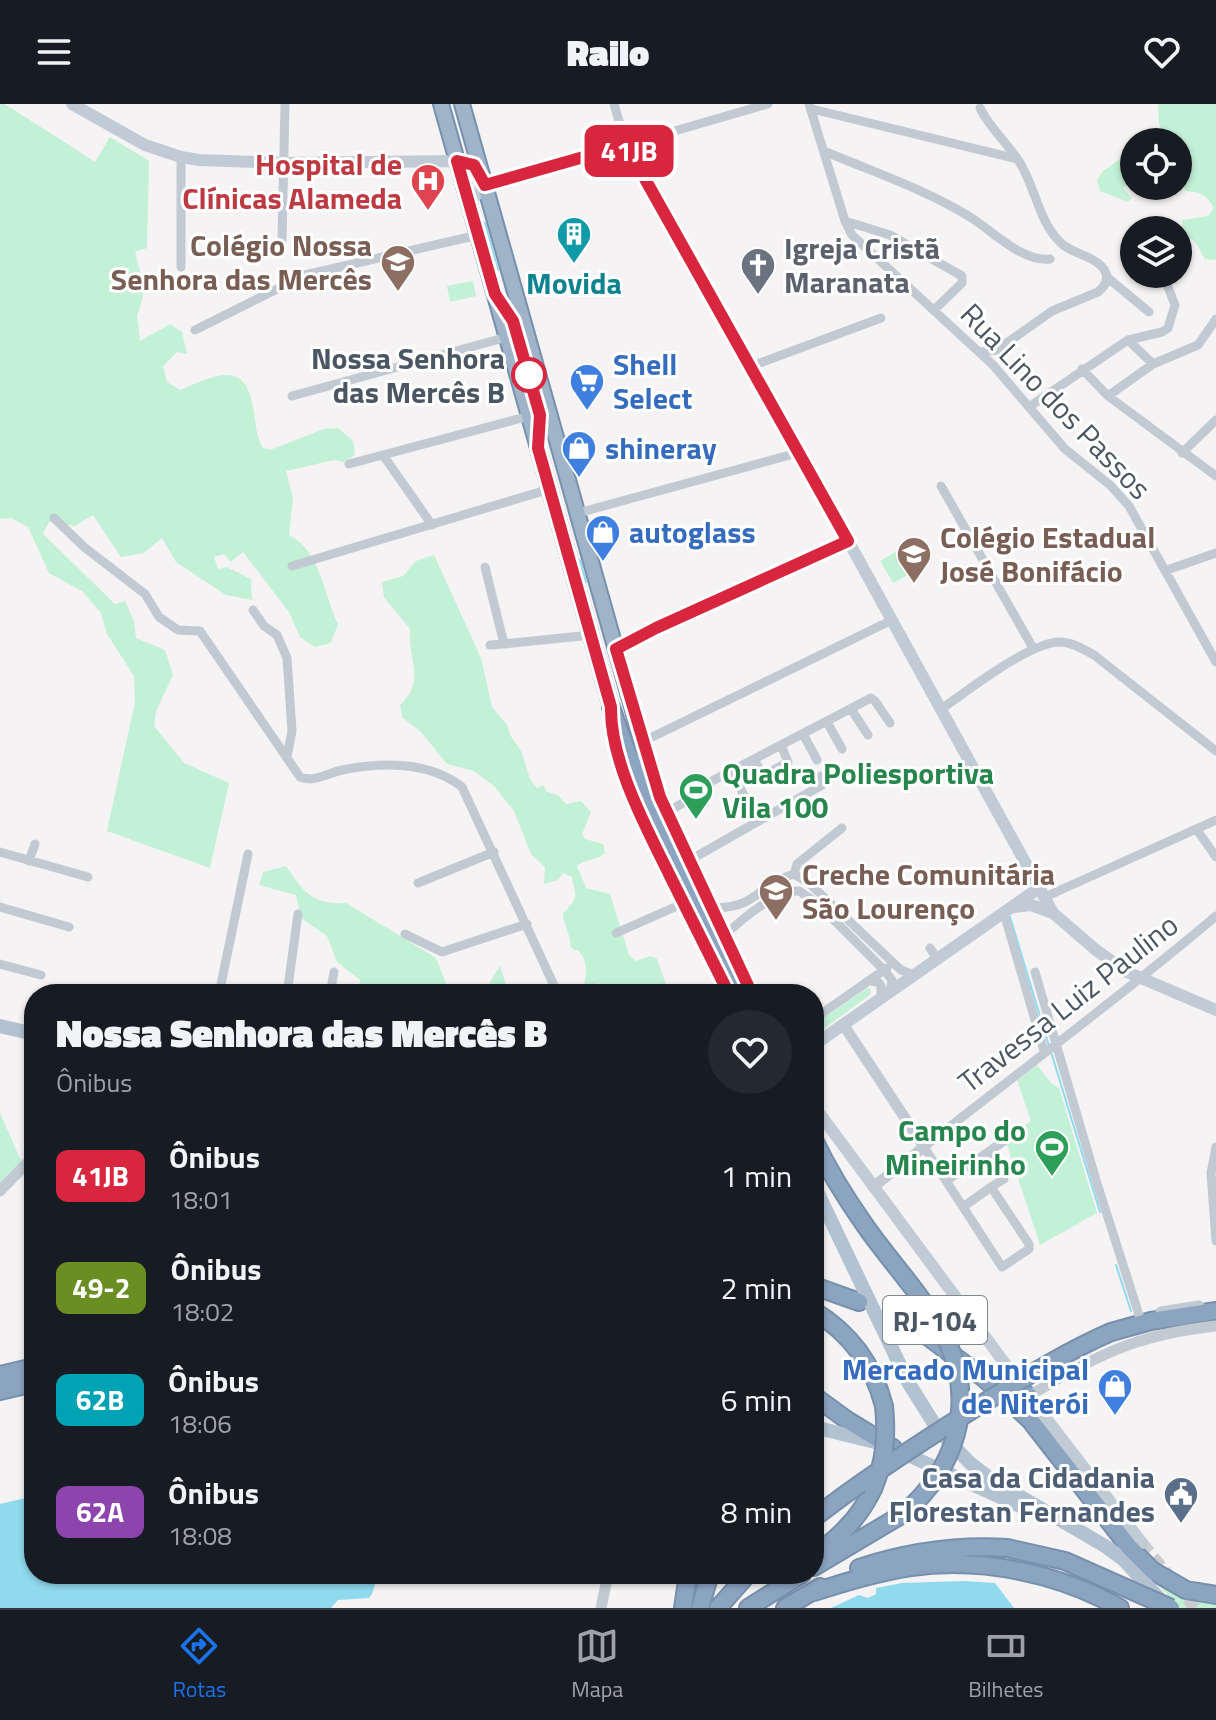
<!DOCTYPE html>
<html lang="pt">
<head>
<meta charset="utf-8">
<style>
	body { margin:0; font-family:"Titillium Web",sans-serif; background:#242831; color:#f1f3f6; height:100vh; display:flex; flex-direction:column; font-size:30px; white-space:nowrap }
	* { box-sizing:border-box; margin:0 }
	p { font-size:26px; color:#9ea1a6 }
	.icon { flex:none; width:44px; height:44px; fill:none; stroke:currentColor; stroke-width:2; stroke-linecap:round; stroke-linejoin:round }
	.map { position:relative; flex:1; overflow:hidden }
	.drawer { position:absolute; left:24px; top:880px; width:800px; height:600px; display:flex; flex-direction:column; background:#171b24; border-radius:32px; box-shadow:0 2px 6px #0004 }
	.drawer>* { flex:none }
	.badge { padding:0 16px; border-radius:12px; font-size:28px; line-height:52px }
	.buttons { position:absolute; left:1120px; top:24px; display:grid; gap:16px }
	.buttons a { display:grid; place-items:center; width:72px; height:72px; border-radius:50%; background:#171b24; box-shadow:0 2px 6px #0004; font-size:40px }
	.map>.badge { position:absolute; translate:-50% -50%; box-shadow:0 0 0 4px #fff }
	.round { display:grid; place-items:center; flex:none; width:84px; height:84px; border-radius:42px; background:#242831 }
	.summary { display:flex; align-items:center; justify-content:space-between; height:136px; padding:0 32px }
	h1 { font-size:38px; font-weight:800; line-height:60px }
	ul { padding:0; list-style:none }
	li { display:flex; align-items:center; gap:24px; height:112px; padding:0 32px }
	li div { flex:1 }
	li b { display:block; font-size:30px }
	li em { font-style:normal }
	li .badge { min-width:88px; font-weight:700; text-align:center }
	header { display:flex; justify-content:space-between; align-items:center; height:104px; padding:0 32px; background:#171b24; font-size:36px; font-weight:800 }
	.tabs { display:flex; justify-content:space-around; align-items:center; height:112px; border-top:2px solid #363941; background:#171b24; font-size:22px; color:#9ea1a6 }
	.tabs a { display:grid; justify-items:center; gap:4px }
	.tabs .current { color:#1a73e8 }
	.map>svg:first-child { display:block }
</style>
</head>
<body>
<header><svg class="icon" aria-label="menu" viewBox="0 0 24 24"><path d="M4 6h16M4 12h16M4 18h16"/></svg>Railo<svg class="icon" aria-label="heart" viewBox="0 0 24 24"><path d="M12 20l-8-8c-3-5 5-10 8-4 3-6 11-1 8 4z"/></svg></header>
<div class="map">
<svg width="1216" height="1504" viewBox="0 0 1216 1504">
	<rect width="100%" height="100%" fill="#f5f3f3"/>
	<path fill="#c3f1d5" d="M0 0H5L95 58 110 33 149 57 147 144 135 148 143 179V193L137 212 140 237 170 220 182 228 187 250 177 248 163 262 167 278 180 286C217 271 246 254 254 308 256 322 256 332 263 344L270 346 324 325 338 324 353 337 355 351 344 358 334 356 286 367 293 395 289 431C320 446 324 491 338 520L331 539 315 543 300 533 289 508 243 448 231 458 224 450 214 453 218 465 227 463 251 475 252 496 226 491 176 458 162 434 144 449 121 453 93 411 75 422 49 418 43 430 115 500 125 497 134 517 136 534 165 546 173 571 156 607 154 622 184 659 229 679 210 764 107 727 135 598 134 572 107 530 101 509 82 487 49 469 28 423 11 414 0 415Z
		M1158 0H1216V156L1205 155 1196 139 1183 127 1182 116 1208 112 1214 104C1207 91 1201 88 1186 87L1178 73V38H1164L1166 36 1159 20Z
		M1134 45V76L1123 84 1132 94 1128 98 1100 87 1097 76 1103 67Z
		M473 177 476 192 450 198 447 182Z
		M897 447 910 470 893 479 880 457Z
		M434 451 481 554 492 603 507 621 510 631 521 647 530 675 537 684 544 681 546 687 559 692 566 700 581 697 591 708 582 730 585 735 603 740 605 749C597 757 586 754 577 762L586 784 610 790 629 851 636 857 651 852 657 855 667 883 656 890H606L602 881 598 879 587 884 584 880C587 868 588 857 578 846H574L570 842C571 830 563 821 563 809 579 794 576 793 572 773L563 769 558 776 544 780 545 763 531 750 514 707 494 682 474 667 447 660 421 628 402 613 400 601C427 577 407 552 410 525L384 493 382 478 403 472 416 457Z
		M286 762C304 788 312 801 346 799L436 854 448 884 472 882 479 890 489 888 490 878 500 862 509 890H362L360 876 337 858 327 832 301 814 296 791 259 781 263 768Z
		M867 884 871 885V890L814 932V921Z
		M1037 961 1052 980 1059 984 1097 1109 1040 1141 1005 1035 1031 1017 1017 976Z
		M0 1009 22 1059 0 1083Z
		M1154 1476 1216 1496V1504H1179Z"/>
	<path fill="#90daee" d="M34 1392V1470H382C373 1476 376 1486 369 1494L338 1496 331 1504H0V1400Z
		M964 1477 995 1479 1014 1504H831L859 1491 868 1494 876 1490V1484L902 1479Z"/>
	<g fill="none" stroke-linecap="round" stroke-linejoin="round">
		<path stroke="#90daee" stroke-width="2" d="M485 119 498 166
			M504 188 506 194
			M580 456 586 478
			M1010 813 1049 942
			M1051 948 1100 1108
			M1116 1161 1131 1207"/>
		<path stroke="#caccce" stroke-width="12" stroke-dasharray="12 6" stroke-linecap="butt" d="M1142 1439 1195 1504"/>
		<g stroke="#7690ad" stroke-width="18">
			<path id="trunk" d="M441 0 611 603
				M462 0 643 642"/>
		</g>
		<g stroke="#7690ad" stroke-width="20">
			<path id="motorway" d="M611 603 637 677 736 890
				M643 642 653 695
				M814 1182 859 1198
				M814 1207C851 1230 873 1260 884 1302
				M1111 1228 1151 1217 1216 1207
				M923 1229 985 1275 1030 1316 1129 1443 1153 1467 1186 1486 1216 1491
				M0 1271 34 1263
				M1000 1275 1029 1292
				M0 1287 34 1279
				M814 1292 847 1316 893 1344
				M814 1451C840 1433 859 1414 873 1385
				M814 1463 903 1410
				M859 1464C908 1448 955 1441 1007 1444
				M814 1488C846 1478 878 1468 911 1463 980 1453 1059 1469 1120 1504
				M683 1504 688 1470
				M700 1504 710 1470
				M718 1504 748 1470
				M748 1504 802 1470
				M785 1504 820 1483"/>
		</g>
		<path stroke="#c1cad2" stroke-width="9" d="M614 0 626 41 768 0
			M809 0 845 117 852 131 993 261 1065 345 1110 381 1129 402 1216 558
			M812 5 1017 55
			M824 47C873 68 925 85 970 113 993 127 1021 158 1050 155
			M181 53V163
			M845 117 890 131 962 172V179L934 206
			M1153 118 1157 126
			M282 137 285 0
			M1108 174 1149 208
			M195 226 305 171 478 131
			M1128 236 1153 260
			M979 248 997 246 1052 207 1098 188C1104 183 1110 176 1105 167 1096 151 1071 151 1059 137 1039 117 1035 83 1020 59 1008 39 990 25 980 4
			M752 262 881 214
			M1082 265 1108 292 1216 372
			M292 292 507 233
			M1108 292 1153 260 1198 241 1216 215
			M1029 303 1128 236 1162 228 1168 224 1175 201 1163 170
			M1182 349 1216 316
			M383 351 432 421
			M349 360 529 312
			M941 382 1033 544
			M578 409 797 349
			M54 414 84 443 145 490 159 513 178 526 200 527 300 673C313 679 328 669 342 666 381 658 429 657 462 683L558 890
			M292 462 550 385
			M485 463 504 540 591 531
			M1167 466 1216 449
			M253 506 264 522 277 531 287 554 292 627 287 653
			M490 541 504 540
			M616 545 656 524 848 437
			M851 605 868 631
			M941 605C968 587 1028 539 1059 538 1072 538 1083 545 1094 551L1216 647
			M827 618 842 645
			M803 630 817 656
			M642 638 892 516
			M754 655 763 672 788 658 781 641
			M732 666 745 694
			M667 708 701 689 712 677 871 594 875 597 890 619
			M1197 726 1216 753
			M0 748 88 773
			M690 756 822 681 821 672
			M29 757 35 740
			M794 770 797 760 842 724
			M418 779 494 748
			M1045 793 1216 716
			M0 803 69 823
			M712 803C754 807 759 780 794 770L810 780 901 866 914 871
			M1004 809 1044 947
			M616 829 684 799
			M405 830 442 848 527 820
			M725 831C741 816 777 785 799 787L817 799 884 866 892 876 890 887
			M930 844 937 855
			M0 860 41 871
			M1035 868 1096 1076 1140 1214
			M868 877 878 878 881 882V894
			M219 890 248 750
			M287 890 298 810
			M330 890 334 868
			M814 915 887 864
			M1216 1043 1211 1069 1216 1137
			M987 1049 1004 1075 991 1083
			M946 1077 1004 1037
			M963 1103 991 1083 1029 1140V1145L1002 1163 924 1043C1021 966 1122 892 1216 812"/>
		<path stroke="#c1cad2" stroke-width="11" d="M843 920 924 1043 873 1083
			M0 1087 34 1052
			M1161 1208 1199 1202
			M1029 1292C1098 1251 1134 1231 1216 1222
			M601 1504 608 1470"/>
		<path stroke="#c1cbd6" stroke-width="12" d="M72 0 145 41 181 53 199 56 284 59 457 57 474 61 480 71
			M469 99 485 81 626 41 752 262 1053 809
			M656 682 752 890
			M1014 803 1031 801 1053 809 1096 846 1127 868 1216 906
			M814 941 1039 784
			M814 1002 1029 1292 1142 1439"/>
		<path stroke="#b3c2d1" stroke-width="14" d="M617 639 641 713 706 843
			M0 922 34 930
			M814 1081 908 1278 938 1326 970 1359 992 1376 1105 1442 1123 1455 1165 1501
			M814 1323 875 1338
			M899 1347 1022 1403"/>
		<use href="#trunk" stroke="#9fb4c9" stroke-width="14"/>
		<use href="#motorway" stroke="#8ba5c1" stroke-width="16"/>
		<g stroke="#7690ad" stroke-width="20" stroke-linecap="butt">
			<path id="motorway-bridge" d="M814 1036C828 1065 845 1093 864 1120 890 1158 925 1193 946 1235 977 1299 956 1365 903 1410
				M873 1385C885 1357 887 1332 884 1302
				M814 1414C865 1374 921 1338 977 1303 1021 1276 1063 1249 1111 1228
				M1007 1444 1065 1457 1171 1504"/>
		</g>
		<use href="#motorway-bridge" stroke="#8ba5c1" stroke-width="16"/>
	</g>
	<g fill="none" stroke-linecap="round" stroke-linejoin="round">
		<g stroke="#fff" stroke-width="18">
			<path id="line" d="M729 890C709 850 689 810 669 770 646 723 610 657 611 603L538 344 540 311 513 217 495 190 457 57 474 61 485 81 626 41 848 437 656 524 616 545 660 693 752 890"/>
		</g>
		<use href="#line" stroke="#d7263d" stroke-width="12"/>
	</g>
	<defs>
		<g id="hospital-pin" transform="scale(1.8)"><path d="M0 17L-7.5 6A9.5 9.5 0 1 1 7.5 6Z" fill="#e0444e" stroke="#fff"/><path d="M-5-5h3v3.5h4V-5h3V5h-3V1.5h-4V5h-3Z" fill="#fff"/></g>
		<g id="building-pin" transform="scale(1.8)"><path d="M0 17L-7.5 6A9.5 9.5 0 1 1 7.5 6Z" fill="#0f9aa8" stroke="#fff"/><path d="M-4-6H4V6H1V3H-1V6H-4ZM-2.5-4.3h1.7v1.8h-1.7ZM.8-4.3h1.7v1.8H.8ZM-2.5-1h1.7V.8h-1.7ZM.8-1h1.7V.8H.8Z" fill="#fff"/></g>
		<g id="school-pin" transform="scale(1.8)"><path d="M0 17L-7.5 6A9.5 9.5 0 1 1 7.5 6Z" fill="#8d6e63" stroke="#fff"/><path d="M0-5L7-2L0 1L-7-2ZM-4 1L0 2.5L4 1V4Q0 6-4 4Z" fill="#fff"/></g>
		<g id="church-pin" transform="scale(1.8)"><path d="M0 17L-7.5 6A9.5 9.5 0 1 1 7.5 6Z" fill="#6b7280" stroke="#fff"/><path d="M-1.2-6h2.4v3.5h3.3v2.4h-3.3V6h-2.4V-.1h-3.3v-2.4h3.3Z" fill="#fff"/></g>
		<g id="supermarket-pin" transform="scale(1.8)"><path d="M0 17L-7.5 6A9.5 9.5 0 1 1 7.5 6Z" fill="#3f7fe0" stroke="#fff"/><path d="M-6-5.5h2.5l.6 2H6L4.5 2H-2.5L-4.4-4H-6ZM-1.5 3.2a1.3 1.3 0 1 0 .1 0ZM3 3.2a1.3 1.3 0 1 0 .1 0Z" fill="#fff"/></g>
		<g id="shop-pin" transform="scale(1.8)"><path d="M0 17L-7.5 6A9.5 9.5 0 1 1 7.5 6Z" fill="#3f7fe0" stroke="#fff"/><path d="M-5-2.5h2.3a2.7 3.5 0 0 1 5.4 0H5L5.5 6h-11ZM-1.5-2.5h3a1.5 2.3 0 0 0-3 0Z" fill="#fff"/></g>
		<g id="stadium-pin" transform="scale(1.8)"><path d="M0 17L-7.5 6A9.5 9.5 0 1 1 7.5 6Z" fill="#2e9e5b" stroke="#fff"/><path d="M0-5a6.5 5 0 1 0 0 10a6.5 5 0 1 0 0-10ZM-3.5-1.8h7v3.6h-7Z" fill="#fff"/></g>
		<g id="civic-pin" transform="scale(1.8)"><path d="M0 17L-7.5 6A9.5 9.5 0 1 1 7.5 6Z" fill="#5c6f8a" stroke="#fff"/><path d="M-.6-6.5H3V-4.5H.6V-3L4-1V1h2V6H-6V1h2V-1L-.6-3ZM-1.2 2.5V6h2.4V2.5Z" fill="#fff"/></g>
	</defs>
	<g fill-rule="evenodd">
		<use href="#hospital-pin" x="428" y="77"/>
		<use href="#building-pin" x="574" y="130"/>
		<use href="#school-pin" x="398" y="158"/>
		<use href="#church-pin" x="758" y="161"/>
		<use href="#supermarket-pin" x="587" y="277"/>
		<use href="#shop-pin" x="579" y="344"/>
		<use href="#shop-pin" x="603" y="428"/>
		<use href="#school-pin" x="914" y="450"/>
		<use href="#stadium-pin" x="696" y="686"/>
		<use href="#school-pin" x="776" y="787"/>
		<use href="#stadium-pin" x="1052" y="1043"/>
		<use href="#shop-pin" x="1115" y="1282"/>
		<use href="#civic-pin" x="1181" y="1390"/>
	</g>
	<circle fill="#fff" stroke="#d7263d" stroke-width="4" cx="529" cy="271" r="16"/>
	<g text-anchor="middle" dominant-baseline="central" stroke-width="6" stroke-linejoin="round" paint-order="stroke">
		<rect fill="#fff" stroke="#808990" stroke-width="2" x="883" y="1192" width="104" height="48" rx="6"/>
		<g font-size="28" font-weight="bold" fill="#4a5661">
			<text x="935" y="1216">RJ-104</text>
		</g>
		<g font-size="30" font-weight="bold" fill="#be3a42" stroke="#fff" text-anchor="end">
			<text x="402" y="60">Hospital de<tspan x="402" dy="34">Clínicas Alameda</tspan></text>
		</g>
		<g font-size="30" font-weight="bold" fill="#785e54" stroke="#fff" text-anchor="start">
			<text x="372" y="141" text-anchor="end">Colégio Nossa<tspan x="372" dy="34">Senhora das Mercês</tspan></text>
			<text x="940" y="433">Colégio Estadual<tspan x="940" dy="34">José Bonifácio</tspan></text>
			<text x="802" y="770">Creche Comunitária<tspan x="802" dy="34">São Lourenço</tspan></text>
		</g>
		<g font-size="30" font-weight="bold" fill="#5b616d" stroke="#fff" text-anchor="start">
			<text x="784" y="144">Igreja Cristã<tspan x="784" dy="34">Maranata</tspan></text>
		</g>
		<g font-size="30" font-weight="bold" fill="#0d838f" stroke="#fff">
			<text x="574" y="179">Movida</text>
		</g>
		<g font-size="30" font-weight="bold" fill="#4a5661" stroke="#fff" text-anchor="end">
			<text x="505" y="254">Nossa Senhora<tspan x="505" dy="34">das Mercês B</tspan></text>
		</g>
		<g font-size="30" font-weight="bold" fill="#366cbe" stroke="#fff" text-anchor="start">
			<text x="613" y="260">Shell<tspan x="613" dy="34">Select</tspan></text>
			<text x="605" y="344">shineray</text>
			<text x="629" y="428">autoglass</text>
			<text x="1089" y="1265" text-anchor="end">Mercado Municipal<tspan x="1089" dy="34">de Niterói</tspan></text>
		</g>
		<g font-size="30" fill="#4a5661" stroke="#fff">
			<text transform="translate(1056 297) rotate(46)">Rua Lino dos Passos</text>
			<text transform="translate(1068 899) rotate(-38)">Travessa Luiz Paulino</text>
		</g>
		<g font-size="30" font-weight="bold" fill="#27864d" stroke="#fff" text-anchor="start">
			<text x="722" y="669">Quadra Poliesportiva<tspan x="722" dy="34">Vila 100</tspan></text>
			<text x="1026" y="1026" text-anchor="end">Campo do<tspan x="1026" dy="34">Mineirinho</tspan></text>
		</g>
		<g font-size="30" font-weight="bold" fill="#4e5e75" stroke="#fff" text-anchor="end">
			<text x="1155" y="1373">Casa da Cidadania<tspan x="1155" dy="34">Florestan Fernandes</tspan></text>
		</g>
	</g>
</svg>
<div class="buttons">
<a><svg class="icon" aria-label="locate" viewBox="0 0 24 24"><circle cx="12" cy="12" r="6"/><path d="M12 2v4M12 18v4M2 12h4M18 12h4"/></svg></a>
<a><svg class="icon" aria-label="layers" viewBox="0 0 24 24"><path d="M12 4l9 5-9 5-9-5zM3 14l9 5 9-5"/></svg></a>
</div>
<b class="badge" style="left:629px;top:47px;background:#d7263d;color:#fff">41JB</b>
<section class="drawer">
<div class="summary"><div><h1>Nossa Senhora das Mercês B</h1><p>Ônibus</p></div><a class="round"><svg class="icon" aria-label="heart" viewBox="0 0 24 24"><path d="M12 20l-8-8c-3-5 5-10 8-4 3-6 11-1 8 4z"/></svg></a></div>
<ul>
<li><span class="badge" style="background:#d7263d;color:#fff">41JB</span><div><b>Ônibus</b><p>18:01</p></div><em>1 min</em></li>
<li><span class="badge" style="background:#6b8e23;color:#fff">49-2</span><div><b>Ônibus</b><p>18:02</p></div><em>2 min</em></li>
<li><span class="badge" style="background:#00a3b4;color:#fff">62B</span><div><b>Ônibus</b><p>18:06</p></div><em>6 min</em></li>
<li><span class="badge" style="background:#8e44ad;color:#fff">62A</span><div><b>Ônibus</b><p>18:08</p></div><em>8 min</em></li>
</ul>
</section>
</div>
<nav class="tabs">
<a class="current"><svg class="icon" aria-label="directions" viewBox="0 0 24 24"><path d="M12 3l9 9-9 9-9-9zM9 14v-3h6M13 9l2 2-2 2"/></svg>Rotas</a>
<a><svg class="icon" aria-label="map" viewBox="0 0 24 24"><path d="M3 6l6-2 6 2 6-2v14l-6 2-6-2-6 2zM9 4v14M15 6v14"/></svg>Mapa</a>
<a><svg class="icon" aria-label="tickets" viewBox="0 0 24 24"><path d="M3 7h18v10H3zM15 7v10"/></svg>Bilhetes</a>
</nav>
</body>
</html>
